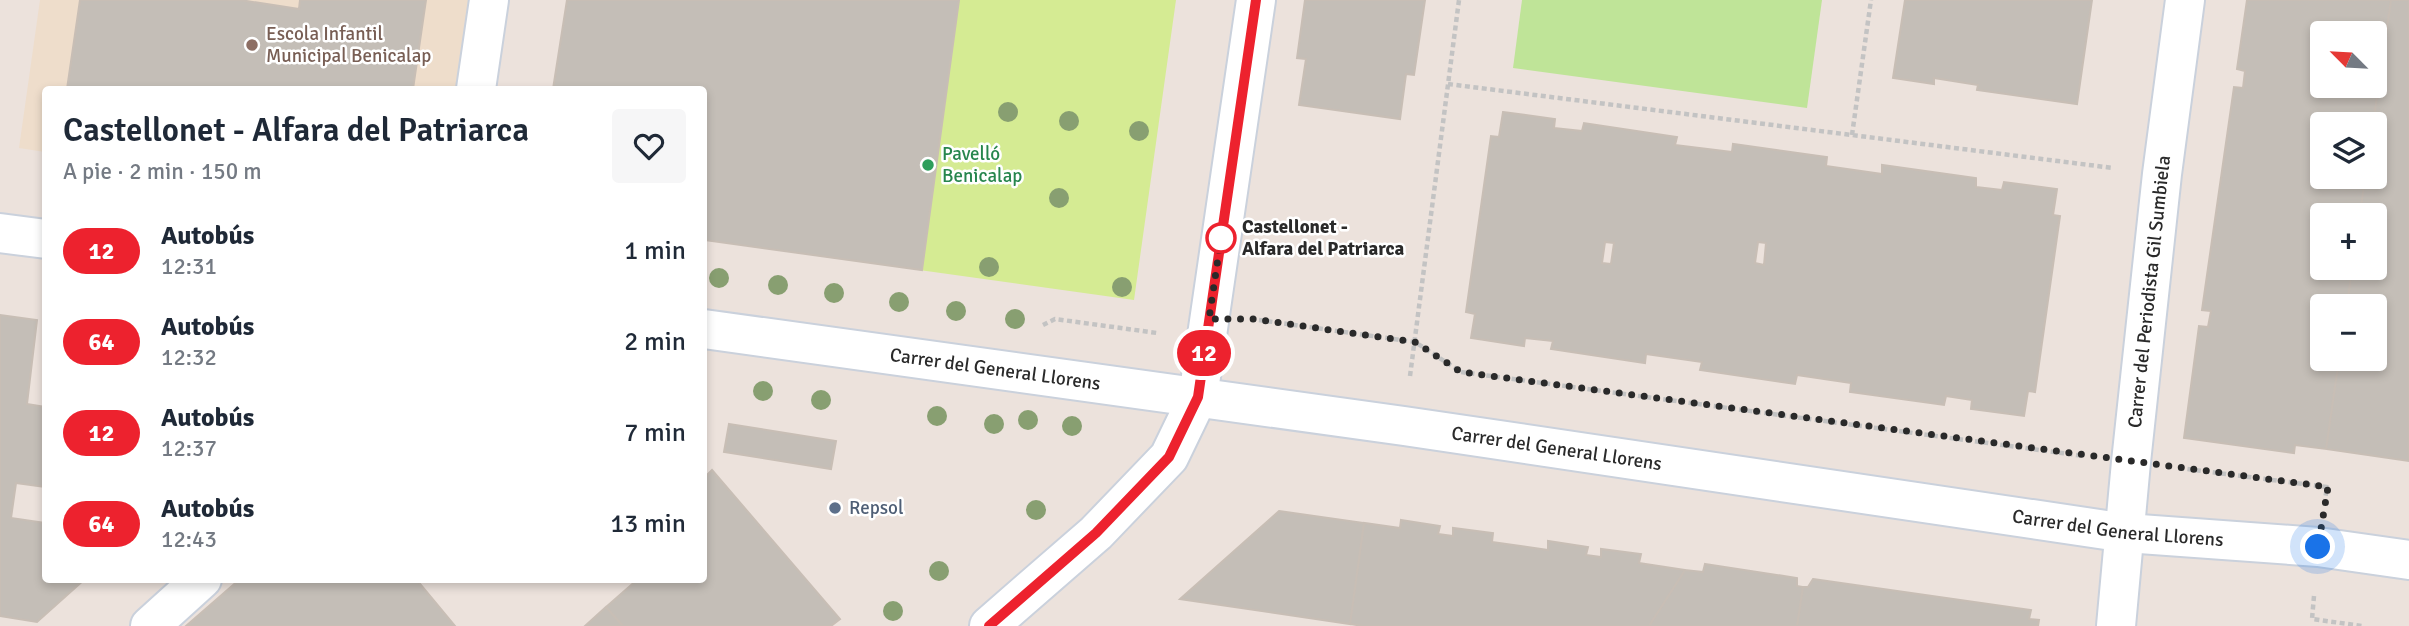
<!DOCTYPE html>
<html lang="es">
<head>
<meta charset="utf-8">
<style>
	body { margin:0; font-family:Signika,sans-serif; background:#f6f6f7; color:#1f2937; height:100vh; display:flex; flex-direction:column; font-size:26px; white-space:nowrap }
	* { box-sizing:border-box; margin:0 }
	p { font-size:23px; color:#747a83 }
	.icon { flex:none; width:38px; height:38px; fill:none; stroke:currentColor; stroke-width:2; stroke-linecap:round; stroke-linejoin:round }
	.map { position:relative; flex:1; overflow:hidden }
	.details { position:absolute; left:42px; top:86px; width:665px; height:497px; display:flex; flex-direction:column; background:#fff; border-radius:7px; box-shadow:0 4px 10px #0003 }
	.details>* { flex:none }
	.badge { padding:0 14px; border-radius:23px; font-size:24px; line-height:46px }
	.needle { width:46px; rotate:294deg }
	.fabs { position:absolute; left:2310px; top:21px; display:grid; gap:14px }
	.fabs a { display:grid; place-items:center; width:77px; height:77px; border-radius:7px; background:#fff; box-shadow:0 4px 10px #0003; font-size:35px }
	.you { position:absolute; width:35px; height:35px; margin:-18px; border:5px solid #fff; border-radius:50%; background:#1a73e8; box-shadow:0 0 0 10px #1a73e833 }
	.map>.badge { position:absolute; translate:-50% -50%; box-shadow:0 0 0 4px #fff }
	.round { display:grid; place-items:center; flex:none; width:74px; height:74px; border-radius:7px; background:#f6f6f7 }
	.head { display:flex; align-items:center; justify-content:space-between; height:119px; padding:0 21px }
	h1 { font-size:33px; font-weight:600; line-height:52px }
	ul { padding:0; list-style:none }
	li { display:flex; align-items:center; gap:21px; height:91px; padding:0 21px }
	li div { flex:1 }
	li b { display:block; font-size:26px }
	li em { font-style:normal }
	li .badge { min-width:77px; font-weight:700; text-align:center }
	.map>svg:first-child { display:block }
</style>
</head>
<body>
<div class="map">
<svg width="2409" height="626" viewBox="0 0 2409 626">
	<rect width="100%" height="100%" fill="#ece2dc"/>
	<path fill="#eeddcb" d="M40 0H476L464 89H46L45 152 19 148Z"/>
	<path fill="#bfe498" d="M1522 0H1822L1807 108 1513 68Z"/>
	<path fill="#d5eb93" d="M567 0H1176L1134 300 704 240V89H553Z"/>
	<path fill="#c4beb7" stroke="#c8beb5" stroke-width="2" fill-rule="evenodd" d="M80 0H240L299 9 300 0H426L413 89H67Z
		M567 0H959L922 270 704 240V89H553Z
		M1305 0H1425L1414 75 1406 74 1400 119 1299 105 1306 59 1297 58Z
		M1905 0H2092L2077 104 1977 90 1978 85 1934 78V84L1893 78Z
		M2247 0H2391L2373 124H2322V177H2365L2360 215H2322V268H2352L2347 306H2322V359H2339L2326 449 2295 445 2294 453 2184 438 2199 326 2208 327 2211 311 2202 310 2234 87 2243 88 2245 71 2237 69ZM2322 33H2375V86H2322Z
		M2391 0H2409V461L2326 449 2339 359H2375V306H2347L2352 268H2375V215H2360L2365 177H2375L2373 124Z
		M1503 112 1555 119 1554 128 1582 131 1584 123 1677 137 1675 145 1732 152 1733 144 1827 157 1826 166 1882 174V165L1976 178V187L2002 190 2004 182 2057 189 2053 215 2060 216 2035 392 2028 391 2024 416 1971 409 1972 400 1946 396 1944 405 1850 392 1851 383 1797 375 1795 384 1700 370 1702 362 1646 354 1645 363 1551 349 1553 341 1525 338 1524 346 1471 338 1475 314 1466 312 1491 136 1499 137ZM1605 242 1614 243 1611 264 1602 263ZM1758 242 1766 243 1764 265 1755 263Z
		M0 315 37 320 27 404 46 407V487L16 483 11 518 46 523V579H85L37 622 0 616Z
		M729 424 836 441 831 469 724 452Z
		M712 470 840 619 831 626H623L606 607 638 579H704V478Z
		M1279 511 1364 523 1350 624 1180 599Z
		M1401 520 1440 526 1438 534 1453 536V528L1493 533 1492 542 1548 550V541L1588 547 1586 555 1601 557V549L1641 554 1639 563 1685 570 1649 626H1363L1350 624 1364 523 1400 528Z
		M1705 564 1797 578V586L1803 587 1797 626H1649L1685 570 1703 572Z
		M240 579H416L455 626H186Z
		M1813 579 2031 610 2029 619 2039 620 2038 626H1797L1803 587H1808Z
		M606 607 623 626H585Z"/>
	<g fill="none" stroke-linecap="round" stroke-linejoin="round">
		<g stroke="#cad1dc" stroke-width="42">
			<g id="street">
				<path d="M476 89 489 0"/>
				<path d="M0 233 46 239"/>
				<path id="s1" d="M704 329 1404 426 2126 533 2318 547 2409 560"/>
				<path d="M1198 397 1256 0"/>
				<path d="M150 626 202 579"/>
				<path id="s2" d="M2116 626 2131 462 2162 174 2185 0"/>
			</g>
		</g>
		<g stroke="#cad1dc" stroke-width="42">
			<path id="secondary" d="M989 626 1096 533 1169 457 1198 397"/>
		</g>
		<path stroke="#c3c3c3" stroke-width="4.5" stroke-dasharray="5 3.5" stroke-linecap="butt" d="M1448 84 2113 168
			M1852 135 1871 0
			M1259 320 1415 342 1461 372 2084 456
			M1043 325 1055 319 1157 333
			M1410 376 1459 0
			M2179 468 2327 487 2325 500
			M2314 596 2312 619 2362 626"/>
		<use href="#street" stroke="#fff" stroke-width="38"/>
		<use href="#secondary" stroke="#fff" stroke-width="38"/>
	</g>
	<g fill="#889f71">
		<circle cx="1008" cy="112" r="10"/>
		<circle cx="1069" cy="121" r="10"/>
		<circle cx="1139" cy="131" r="10"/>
		<circle cx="1059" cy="198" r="10"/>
		<circle cx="989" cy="267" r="10"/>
		<circle cx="719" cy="278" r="10"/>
		<circle cx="778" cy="285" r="10"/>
		<circle cx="1122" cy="287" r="10"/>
		<circle cx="834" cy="293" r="10"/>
		<circle cx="899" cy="302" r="10"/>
		<circle cx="956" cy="311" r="10"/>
		<circle cx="1015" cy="319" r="10"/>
		<circle cx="763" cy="391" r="10"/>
		<circle cx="821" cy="400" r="10"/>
		<circle cx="937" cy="416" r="10"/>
		<circle cx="1028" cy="420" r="10"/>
		<circle cx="994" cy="424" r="10"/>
		<circle cx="1072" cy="426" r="10"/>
		<circle cx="1036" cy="510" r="10"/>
		<circle cx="939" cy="571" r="10"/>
		<circle cx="893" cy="611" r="10"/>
	</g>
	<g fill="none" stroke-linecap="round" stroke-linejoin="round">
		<g stroke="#fff" stroke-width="16">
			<path id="line" d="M989 626 1096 533 1169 457 1198 397 1256 0"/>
		</g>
		<use href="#line" stroke="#ed222e" stroke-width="10"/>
		<path stroke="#2a2a2a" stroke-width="7" stroke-dasharray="0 12.6" d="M1221 238 1209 319H1253L1415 342 1461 372 2328 487 2318 547"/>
	</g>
	<circle fill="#8d6e63" stroke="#fff" stroke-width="2.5" cx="252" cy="45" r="7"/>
	<circle fill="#2e9e5b" stroke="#fff" stroke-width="2.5" cx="928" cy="165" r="7"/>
	<circle fill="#fff" stroke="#ed222e" stroke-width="3.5" cx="1221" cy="238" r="14"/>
	<circle fill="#5c6f8a" stroke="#fff" stroke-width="2.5" cx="835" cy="508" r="7"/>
	<g text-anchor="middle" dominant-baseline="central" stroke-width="5" stroke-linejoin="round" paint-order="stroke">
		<g font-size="19" fill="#785e54" stroke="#fff" text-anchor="start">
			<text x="266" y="34">Escola Infantil<tspan x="266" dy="22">Municipal Benicalap</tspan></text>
		</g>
		<g font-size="19" fill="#27864d" stroke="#fff" text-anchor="start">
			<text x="942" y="154">Pavelló<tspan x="942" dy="22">Benicalap</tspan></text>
		</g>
		<g font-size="19" font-weight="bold" fill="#2a2a2a" stroke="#fff" text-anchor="start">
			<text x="1242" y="227">Castellonet -<tspan x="1242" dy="22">Alfara del Patriarca</tspan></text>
		</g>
		<g font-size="19" fill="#2a2a2a" stroke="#fff">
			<text stroke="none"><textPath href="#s2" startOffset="336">Carrer del Periodista Gil Sumbiela</textPath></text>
			<text stroke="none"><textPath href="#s1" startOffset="294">Carrer del General Llorens</textPath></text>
			<text stroke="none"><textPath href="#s1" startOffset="861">Carrer del General Llorens</textPath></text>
			<text stroke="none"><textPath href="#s1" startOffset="1428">Carrer del General Llorens</textPath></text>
		</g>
		<g font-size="19" fill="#4e5e75" stroke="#fff" text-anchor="start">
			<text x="849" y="508">Repsol</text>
		</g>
	</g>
</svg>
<div class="fabs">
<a><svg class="needle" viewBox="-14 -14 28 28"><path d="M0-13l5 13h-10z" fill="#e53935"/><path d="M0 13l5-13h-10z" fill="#747a83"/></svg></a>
<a><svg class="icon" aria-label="layers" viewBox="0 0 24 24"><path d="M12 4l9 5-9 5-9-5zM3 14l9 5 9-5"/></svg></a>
<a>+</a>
<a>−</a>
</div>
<div class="you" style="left:2318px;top:547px"></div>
<b class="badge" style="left:1204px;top:353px;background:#ed222e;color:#fff">12</b>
<section class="details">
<div class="head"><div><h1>Castellonet - Alfara del Patriarca</h1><p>A pie · 2 min · 150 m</p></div><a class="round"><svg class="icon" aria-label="heart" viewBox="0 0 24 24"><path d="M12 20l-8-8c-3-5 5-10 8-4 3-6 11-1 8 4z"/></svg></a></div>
<ul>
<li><span class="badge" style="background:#ed222e;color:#fff">12</span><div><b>Autobús</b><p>12:31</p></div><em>1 min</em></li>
<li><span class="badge" style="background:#ed222e;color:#fff">64</span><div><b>Autobús</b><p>12:32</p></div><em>2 min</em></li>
<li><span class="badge" style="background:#ed222e;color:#fff">12</span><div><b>Autobús</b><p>12:37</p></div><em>7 min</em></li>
<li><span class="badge" style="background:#ed222e;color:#fff">64</span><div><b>Autobús</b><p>12:43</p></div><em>13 min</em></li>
</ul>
</section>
</div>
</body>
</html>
